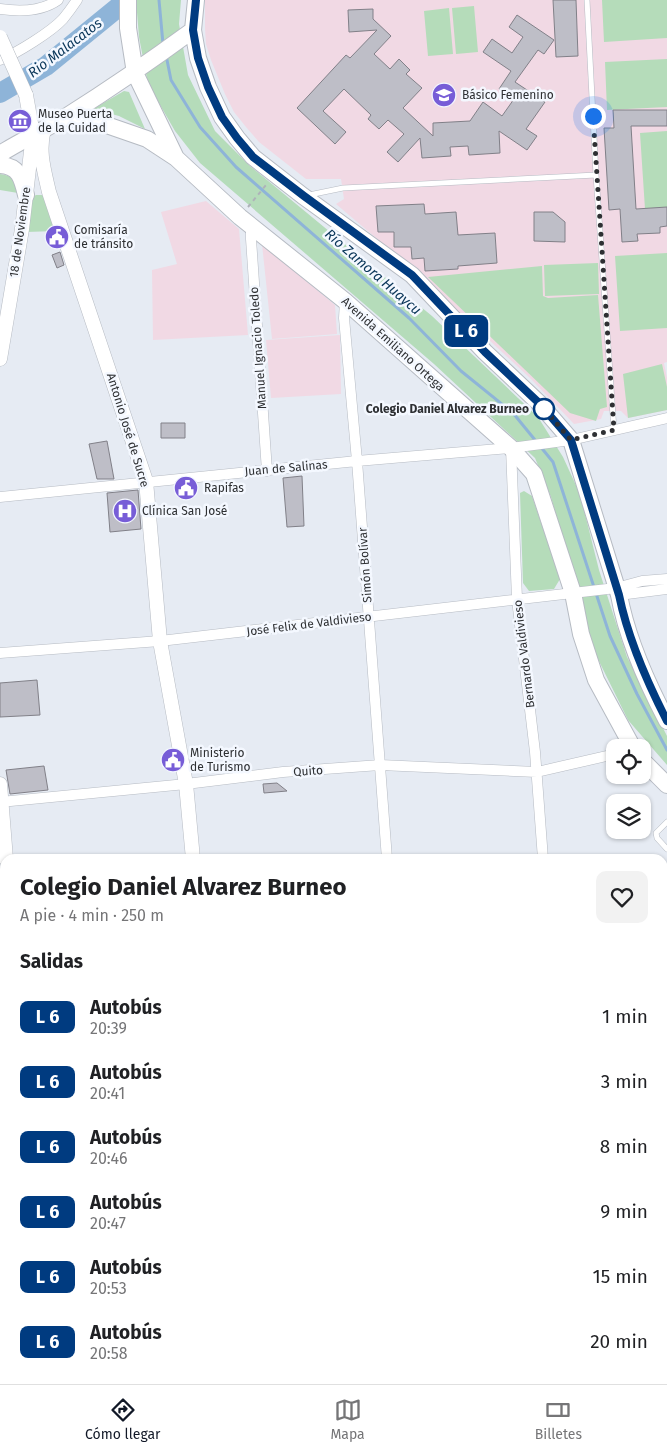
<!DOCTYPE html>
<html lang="es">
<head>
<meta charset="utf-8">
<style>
	body { margin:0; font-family:"Fira Sans",sans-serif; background:#f2f2f2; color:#202124; height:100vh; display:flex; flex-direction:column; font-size:19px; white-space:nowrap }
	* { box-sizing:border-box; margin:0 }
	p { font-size:16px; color:#757577 }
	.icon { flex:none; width:28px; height:28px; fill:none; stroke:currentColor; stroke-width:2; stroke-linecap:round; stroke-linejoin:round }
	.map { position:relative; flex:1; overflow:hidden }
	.side { position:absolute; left:0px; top:854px; width:668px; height:531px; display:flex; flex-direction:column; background:#fff; border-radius:15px 15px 0 0; box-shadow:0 1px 4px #0004 }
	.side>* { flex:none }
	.badge { padding:0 10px; border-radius:8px; font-size:18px; line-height:32px }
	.buttons { position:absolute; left:606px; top:739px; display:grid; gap:10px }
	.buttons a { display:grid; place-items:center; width:45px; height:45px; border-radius:10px; background:#fff; box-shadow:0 1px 4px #0004; font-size:25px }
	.you { position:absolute; width:25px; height:25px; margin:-12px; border:4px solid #fff; border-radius:50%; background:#1a73e8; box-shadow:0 0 0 8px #1a73e833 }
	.map>.badge { position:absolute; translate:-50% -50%; box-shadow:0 0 0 2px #fff }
	h2 { padding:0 20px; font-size:19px; line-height:45px }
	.round { display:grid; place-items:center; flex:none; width:52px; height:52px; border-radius:10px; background:#f2f2f2 }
	.summary { display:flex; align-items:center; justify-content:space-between; height:85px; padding:0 20px }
	h1 { font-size:24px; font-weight:700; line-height:38px }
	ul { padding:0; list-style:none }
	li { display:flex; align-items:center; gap:15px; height:65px; padding:0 20px }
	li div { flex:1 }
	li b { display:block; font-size:19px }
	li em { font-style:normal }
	li .badge { min-width:55px; font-weight:700; text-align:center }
	.tabs { display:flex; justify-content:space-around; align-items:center; height:70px; border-top:1px solid #e0e0e0; background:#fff; font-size:14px; color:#757577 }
	.tabs a { display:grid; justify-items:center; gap:2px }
	.tabs .selected { color:#111827 }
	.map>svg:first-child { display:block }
</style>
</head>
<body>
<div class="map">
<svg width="667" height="1384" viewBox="0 0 667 1384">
	<rect width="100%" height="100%" fill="#e6ebf3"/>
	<path fill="#f1d9e4" d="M205 0H667V362L664 363 667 378V410L628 418 621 411H604L601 419 574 424 531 379 415 271 336 204 344 199 341 179H306L259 142 246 127 234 112 225 94 211 60 206 44 205 28Z
		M206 201 239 229 248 335 153 340 152 270 177 264 161 212Z
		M262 244 335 305 337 334 272 339Z
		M340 335 341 394 271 398 266 340Z"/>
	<path fill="#b5dcba" d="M136 0H181L179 24 188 75 215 131 250 166 432 316 538 417 563 457 580 494 599 570 627 657 667 736V765L628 720 594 651 551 497 535 458 434 364 200 163 175 131 148 84 139 37Z
		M602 0H667V38L604 42Z
		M474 6 478 52 456 54 452 8Z
		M449 8 453 54 428 56 424 11Z
		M667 59V107L607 110 605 62Z
		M124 91 129 92 145 129 119 116 93 109Z
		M667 131V207L645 209 640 133Z
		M0 174C15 177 16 178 18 193L0 190Z
		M36 195H42L45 198 56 231 26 232 31 198Z
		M667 253V328L620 331 615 256Z
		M598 263 599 294 545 296 544 265Z
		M542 266 543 296 548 298 598 295 607 407 600 409 596 421 570 413 428 277Z
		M662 364 667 387V410L628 418 623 374Z
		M524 491 532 496 560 579 554 589 529 591 523 583 520 493Z
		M0 1018 5 1021V1179H0Z
		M434 1380H561L562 1384H434Z"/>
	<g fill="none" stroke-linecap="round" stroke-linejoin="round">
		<path stroke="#8eb4d8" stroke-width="3" d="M159 0 163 44
			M166 55 171 80 200 127 236 167 409 318 461 371 513 413 553 462 610 636 637 694 667 750"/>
		<path stroke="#8eb4d8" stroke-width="20" d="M0 93 46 66 127 0"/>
	</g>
	<path fill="#bebec7" stroke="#818088" d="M553 0H576L578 56 556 57Z
		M373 9V19L391 36 374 54 390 69 399 59 410 70 406 74 422 88 403 108 433 136V123L470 121 483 102 502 116 514 99 499 89 511 71 483 52 492 39 512 53 523 37 509 27 517 15 554 40 544 54 538 50 515 82 545 102 526 129 537 136 527 150 499 131 500 153 469 155 468 146 450 147 451 156 422 158 420 138 398 162 387 152 404 134 388 120 379 129 368 119 371 115 344 89 323 111 346 132 335 144 297 108 346 55 350 58 377 30 349 32 348 10Z
		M613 110H667V126H631L636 209 667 207V226L660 227V233L637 234 638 241 622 242 620 209 609 210 604 128H614Z
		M424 204 425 214 456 212 458 235 495 233 497 263 458 266V269L425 271 424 258 412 259 411 247H394V232H378L376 206Z
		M534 212H553L565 222V242L534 241Z
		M60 252 64 265 57 268 52 255Z
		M161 423H185V438H161Z
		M107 441 114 479H97L89 444Z
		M302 476 304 526 287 527 283 478Z
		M138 490 141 529 110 532 107 493Z
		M37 680 40 715 0 717V683Z
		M44 766 48 790 10 794 6 770Z
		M277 783 287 791 264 793 263 784Z"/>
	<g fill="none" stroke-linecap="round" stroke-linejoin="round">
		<g stroke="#b6bbc3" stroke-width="6">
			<path id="lane" d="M587 0 596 175 614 430
				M309 195 343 188 596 175
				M667 822 656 833 657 838 667 849"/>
		</g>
		<g stroke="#b6bbc3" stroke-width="11">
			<path id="street" d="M0 9C20 12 41 12 58 0
				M0 60C17 53 51 32 63 19 68 13 73 6 77 0
				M251 224V239L267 471
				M345 301 344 318 357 461 387 859
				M511 448 517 599 535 752 543 859
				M0 497 357 461 511 448 571 440 667 418
				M619 595 667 589
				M0 653 160 641 616 588 642 581 667 579
				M0 802 186 784 283 772 380 765 537 772 615 754
				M662 945H667
				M0 1003 5 1002
				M662 1139H667
				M0 1188H5
				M662 1340 667 1339
				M429 1380V1384
				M573 1380V1384
				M0 1382 23 1380"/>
		</g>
		<g stroke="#b6bbc3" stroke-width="15">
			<path id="secondary" d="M44 129C38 151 44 170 49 192L146 481 160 641 186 784 193 859
				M0 359 22 229 33 134 26 95
				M0 784 6 859
				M52 1380V1384
				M231 1380V1384"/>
		</g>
		<g stroke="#b6bbc3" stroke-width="18">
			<path id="primary" d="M128 0V28L135 73 176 158 240 217 345 301 511 448 534 474 573 593 581 634 596 680 633 748
				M196 0 193 30 198 58 208 87 222 117 237 138 253 157 303 196 412 275 485 352 539 403 571 440 619 595C627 639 646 681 667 721
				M65 117 95 121 147 139 176 158
				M0 154C22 140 45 130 67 116 110 89 152 60 193 30
				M0 165C19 166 22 178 26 195
				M642 760 667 785"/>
		</g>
		<path stroke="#aeb2b9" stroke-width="2" stroke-dasharray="4 4" stroke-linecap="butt" d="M248 207 266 185"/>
		<use href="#lane" stroke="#fff" stroke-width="5"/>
		<use href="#street" stroke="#fff" stroke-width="10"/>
		<use href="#secondary" stroke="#fff" stroke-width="14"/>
		<use href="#primary" stroke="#fff" stroke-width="16"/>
		<g stroke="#b6bbc3" stroke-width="15" stroke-linecap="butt">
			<path id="secondary-bridge" d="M0 37 26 95"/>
		</g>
		<use href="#secondary-bridge" stroke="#fff" stroke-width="14"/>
	</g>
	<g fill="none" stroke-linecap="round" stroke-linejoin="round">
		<g stroke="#fff" stroke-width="11">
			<path id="line" d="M196 0 193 30 198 58 208 87 222 117 237 138 253 157 304 196 412 275 485 352 539 403 571 440 619 595C628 639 646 680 667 721"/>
		</g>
		<use href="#line" stroke="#003b80" stroke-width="8"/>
		<path stroke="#2e3033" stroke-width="5" stroke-dasharray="0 9" d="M544 409 539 403 571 440 614 430 593 116"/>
	</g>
	<defs>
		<g id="school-disc" transform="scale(1.25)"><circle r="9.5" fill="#775dd7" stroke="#f4f8ff"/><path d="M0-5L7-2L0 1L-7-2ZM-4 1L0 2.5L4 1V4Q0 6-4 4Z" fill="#fff"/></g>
		<g id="museum-disc" transform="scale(1.25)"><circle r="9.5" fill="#775dd7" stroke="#f4f8ff"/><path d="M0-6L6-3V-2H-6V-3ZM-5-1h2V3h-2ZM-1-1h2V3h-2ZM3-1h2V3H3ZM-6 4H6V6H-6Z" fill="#fff"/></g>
		<g id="civic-disc" transform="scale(1.25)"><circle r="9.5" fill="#775dd7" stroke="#f4f8ff"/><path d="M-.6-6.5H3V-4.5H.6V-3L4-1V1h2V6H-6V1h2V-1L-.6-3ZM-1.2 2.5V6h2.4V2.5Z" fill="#fff"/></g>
		<g id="hospital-disc" transform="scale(1.25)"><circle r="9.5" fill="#775dd7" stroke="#f4f8ff"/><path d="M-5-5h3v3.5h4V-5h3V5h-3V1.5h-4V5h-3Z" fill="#fff"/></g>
	</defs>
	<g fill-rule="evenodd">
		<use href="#school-disc" x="444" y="95"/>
		<use href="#museum-disc" x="20" y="121"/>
		<use href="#civic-disc" x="57" y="237"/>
		<use href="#civic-disc" x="186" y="488"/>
		<use href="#hospital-disc" x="125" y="511"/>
		<use href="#civic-disc" x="173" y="760"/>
	</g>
	<circle fill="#fff" stroke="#003b80" stroke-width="2.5" cx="544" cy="409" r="10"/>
	<g text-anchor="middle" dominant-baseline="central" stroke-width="5" stroke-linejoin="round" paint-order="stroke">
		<g font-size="12" fill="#2e3033" stroke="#f4f8ff" text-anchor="start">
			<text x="462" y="95">Básico Femenino</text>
			<text x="38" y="114">Museo Puerta<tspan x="38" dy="14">de la Cuidad</tspan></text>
			<text x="74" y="230">Comisaría<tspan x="74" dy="14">de tránsito</tspan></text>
			<text x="204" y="488">Rapifas</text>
			<text x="142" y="511">Clínica San José</text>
			<text x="190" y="753">Ministerio<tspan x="190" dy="14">de Turismo</tspan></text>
		</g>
		<g font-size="12" fill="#2e3033" stroke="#f4f8ff">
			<text transform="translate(20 232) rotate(-82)">18 de Noviembre</text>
			<text transform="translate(393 344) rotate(42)">Avenida Emiliano Ortega</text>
			<text transform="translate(258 348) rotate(-94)">Manuel Ignacio Toledo</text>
			<text transform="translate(128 430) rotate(73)">Antonio José de Sucre</text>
			<text transform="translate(286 468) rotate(-5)">Juan de Salinas</text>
			<text transform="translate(365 565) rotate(-94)">Simón Bolívar</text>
			<text transform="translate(309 624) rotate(-7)">José Felix de Valdivieso</text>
			<text transform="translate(524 654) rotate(-97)">Bernardo Valdivieso</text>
			<text transform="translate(308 771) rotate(-4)">Quito</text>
		</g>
		<g font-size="12" font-weight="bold" fill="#2e3033" stroke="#f4f8ff" text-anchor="end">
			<text x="529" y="409">Colegio Daniel Alvarez Burneo</text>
		</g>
		<g font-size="14" font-style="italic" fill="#0a3659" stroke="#f4f8ff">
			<text transform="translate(65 48) rotate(-37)">Rio Malacatos</text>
			<text transform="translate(373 272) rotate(41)">Río Zamora Huaycu</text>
		</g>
	</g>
</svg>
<div class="buttons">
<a><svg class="icon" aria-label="locate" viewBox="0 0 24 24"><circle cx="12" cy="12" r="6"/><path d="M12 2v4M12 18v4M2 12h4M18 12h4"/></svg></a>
<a><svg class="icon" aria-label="layers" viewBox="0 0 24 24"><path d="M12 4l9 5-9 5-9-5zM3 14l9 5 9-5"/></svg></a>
</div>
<div class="you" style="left:593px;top:116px"></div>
<b class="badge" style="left:466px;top:331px;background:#003b80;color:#fff">L 6</b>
<section class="side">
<div class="summary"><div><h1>Colegio Daniel Alvarez Burneo</h1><p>A pie · 4 min · 250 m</p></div><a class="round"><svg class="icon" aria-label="heart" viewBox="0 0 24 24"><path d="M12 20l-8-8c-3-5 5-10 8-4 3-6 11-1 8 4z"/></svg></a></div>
<h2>Salidas</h2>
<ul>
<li><span class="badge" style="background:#003b80;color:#fff">L 6</span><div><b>Autobús</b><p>20:39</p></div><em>1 min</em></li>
<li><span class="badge" style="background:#003b80;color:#fff">L 6</span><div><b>Autobús</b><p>20:41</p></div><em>3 min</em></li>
<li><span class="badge" style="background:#003b80;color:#fff">L 6</span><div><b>Autobús</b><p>20:46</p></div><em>8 min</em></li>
<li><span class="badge" style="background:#003b80;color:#fff">L 6</span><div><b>Autobús</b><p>20:47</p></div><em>9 min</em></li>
<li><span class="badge" style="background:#003b80;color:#fff">L 6</span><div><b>Autobús</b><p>20:53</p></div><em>15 min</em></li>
<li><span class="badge" style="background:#003b80;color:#fff">L 6</span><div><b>Autobús</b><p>20:58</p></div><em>20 min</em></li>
</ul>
</section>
</div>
<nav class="tabs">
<a class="selected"><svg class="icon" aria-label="directions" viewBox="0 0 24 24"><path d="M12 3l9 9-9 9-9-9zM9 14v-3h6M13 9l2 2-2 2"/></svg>Cómo llegar</a>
<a><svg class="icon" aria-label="map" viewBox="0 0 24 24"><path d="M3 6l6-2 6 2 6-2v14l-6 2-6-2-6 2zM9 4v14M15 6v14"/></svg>Mapa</a>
<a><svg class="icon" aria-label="tickets" viewBox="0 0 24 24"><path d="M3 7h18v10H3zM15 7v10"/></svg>Billetes</a>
</nav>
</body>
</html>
